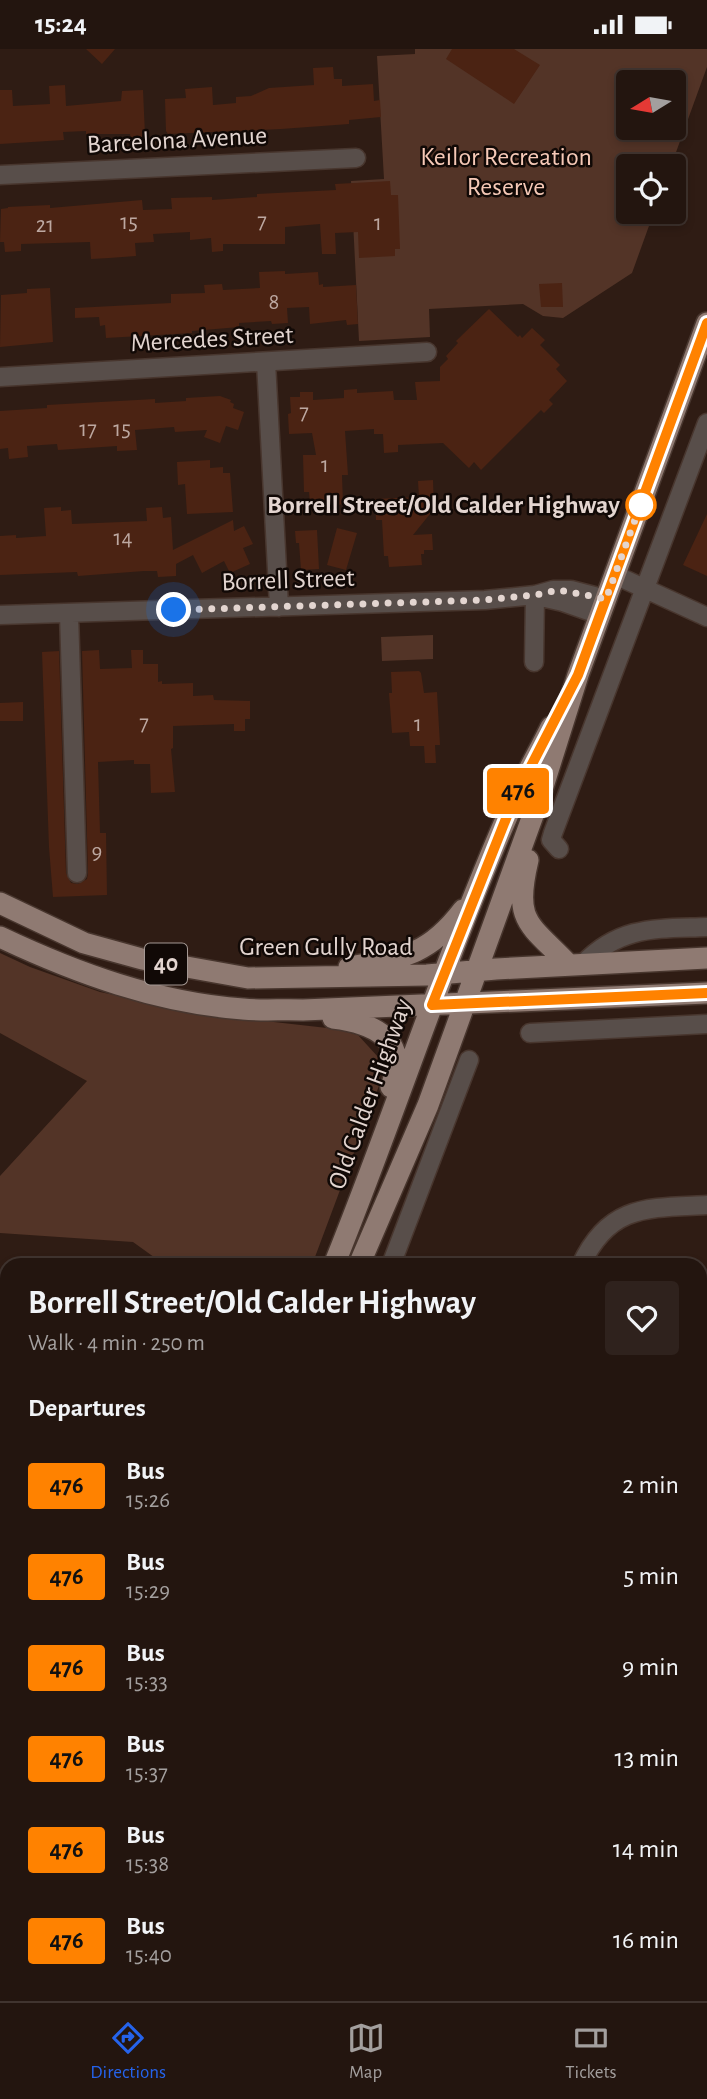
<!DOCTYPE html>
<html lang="en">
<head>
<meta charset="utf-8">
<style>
	body { margin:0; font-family:"Alegreya Sans",sans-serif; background:#2f221d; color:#f1f3f6; height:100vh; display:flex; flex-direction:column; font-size:26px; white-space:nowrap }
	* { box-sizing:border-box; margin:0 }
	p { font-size:23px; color:#a39f9e }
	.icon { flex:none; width:38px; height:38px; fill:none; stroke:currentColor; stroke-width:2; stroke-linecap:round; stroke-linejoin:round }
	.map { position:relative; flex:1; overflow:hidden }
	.sheet { position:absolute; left:0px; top:1209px; width:707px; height:744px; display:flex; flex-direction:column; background:#23150f; border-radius:21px 21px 0 0; box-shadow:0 4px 10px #0003,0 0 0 2px #40342f }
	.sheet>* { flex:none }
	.badge { padding:0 14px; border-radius:5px; font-size:24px; line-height:46px }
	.needle { width:46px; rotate:259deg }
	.tools { position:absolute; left:616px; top:21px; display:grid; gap:14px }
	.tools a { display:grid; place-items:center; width:70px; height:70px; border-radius:7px; background:#23150f; box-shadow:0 4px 10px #0003,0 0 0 2px #40342f; font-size:35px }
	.you { position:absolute; width:35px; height:35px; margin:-18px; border:5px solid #fff; border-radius:50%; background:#1a73e8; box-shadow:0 0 0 10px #1a73e833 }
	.map>.badge { position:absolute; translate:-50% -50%; box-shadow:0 0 0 4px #fff }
	h2 { padding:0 28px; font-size:26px; line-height:63px }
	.round { display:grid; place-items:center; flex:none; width:74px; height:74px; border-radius:7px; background:#2f221d }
	.overview { display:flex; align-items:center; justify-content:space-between; height:119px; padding:0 28px }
	h1 { font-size:33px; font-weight:700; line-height:52px }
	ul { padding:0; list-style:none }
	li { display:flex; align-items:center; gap:21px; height:91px; padding:0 28px }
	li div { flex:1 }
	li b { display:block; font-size:26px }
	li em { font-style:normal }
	li .badge { min-width:77px; font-weight:700; text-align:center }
	.status { display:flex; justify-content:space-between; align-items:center; height:49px; padding:0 35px; background:#23150f; direction:ltr }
	.status svg { height:19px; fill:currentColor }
	.dock { display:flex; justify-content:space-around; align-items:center; height:98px; border-top:2px solid #40342f; background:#23150f; font-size:19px; color:#a39f9e }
	.dock a { display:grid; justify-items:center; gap:4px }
	.dock .active { color:#2563eb }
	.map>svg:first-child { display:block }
</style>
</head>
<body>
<div class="status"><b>15:24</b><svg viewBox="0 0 49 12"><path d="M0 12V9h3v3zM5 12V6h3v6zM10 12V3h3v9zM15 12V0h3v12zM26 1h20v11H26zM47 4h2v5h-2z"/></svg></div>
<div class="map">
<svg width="707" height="1952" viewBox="0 0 707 1952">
	<rect width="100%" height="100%" fill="#2f1c14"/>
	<path fill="#533427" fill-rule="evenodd" d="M415 0H707V18L671 117H628V163H654L632 224 563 269 543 267 523 255 429 260 430 288 359 292 351 132 384 130 377 7 415 5ZM628 33H674V79H628Z
		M433 586V610L382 612 381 588Z
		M0 904 30 918 100 943 211 966 336 980 358 986 378 1008 380 1034 312 1216H165L133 1193 0 1184V1127L87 1032 0 984Z
		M700 1693H707V1952H525V1946H700V1767L704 1766Z"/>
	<path fill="#4b2313" d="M86 0H115L102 15Z
		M452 0H514L540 16 514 55 446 10Z
		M333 18 334 30H342V37L373 35 374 52 380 51 381 68 349 71V75L281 80 168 85 166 82 165 50 186 49 185 40 212 38 213 56 236 54V48L251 47 269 39 314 36 313 19Z
		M65 36 66 57 121 52 122 42 143 41 145 86H142V90L131 91 130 85H86V82L63 83 64 91 0 95V41H12L13 57 50 55 49 37Z
		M390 132 391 146H398L400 200H395V207L359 209 358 183 335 184 336 205H322L320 175 285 178V195H223V202L212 203 211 189 190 191V183L153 185 154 193 135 194 136 207 109 209 91 210 90 193 21 195V202L5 203 4 193H0L1 160 8 159V158L50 156V159L142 151 143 161 172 160 171 149 212 148V151L257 148V145L336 141 335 135Z
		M285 222V225L318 223 319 236 323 235V238L356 236 358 275 347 276 346 271 310 275 309 258 287 259 288 274 272 275 271 272 239 274V278L192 282V284L106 289 105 276 100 277 99 268 75 269V259L171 254V245L205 244 204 236 222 235 223 241 260 239 259 223Z
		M562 234 563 258H541L539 235Z
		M50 239 53 293 0 298 1 246 27 244V240Z
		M489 260 518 288 520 286 522 289 532 279 545 291 540 296 560 316 556 320 567 332 549 351 553 355 544 364 541 361 481 421 474 413 469 419 443 394 398 396V403L384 404 383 385H374V380L345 382 348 426H342L343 455 318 460V453L310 454 309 443H304L303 406H316L312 384 289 385 288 365 291 364 290 348H300V343H313V351L344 349V341L357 340V344L393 342 394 351H417L415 333 440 332V318L448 310 446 307 458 294 456 292Z
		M220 347 231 351 230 353 234 355 233 359 244 363 238 381 226 377 220 394 204 388 207 381 175 383 174 378 135 381 137 401 117 402V397L58 401 57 395 27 397 28 408 9 410 8 399 0 400V362L47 359V356L155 350V354L186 352V349Z
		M210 411V419L223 418V424H230L233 463 187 465 185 435 178 436 177 413Z
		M433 431 434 460 413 486 432 485 433 501H424V505H421L422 516 389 518 388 507H384L382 471H376L375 450 419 448 418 432Z
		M61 458V462L71 461 72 475 147 472 146 459 162 458 163 469 171 468 173 501 233 471 234 482 244 477 253 495 243 499 250 515 230 524 224 512 202 524 193 506 176 515V527L158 528 157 522H144L78 527 77 523 0 526V487L16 486V489L46 487 44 459Z
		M707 465V527L683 516Z
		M337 479 357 484 346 521 327 516Z
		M317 481 319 520 301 521 299 494H296L295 482Z
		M99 601 100 620 132 619 131 601H143V615H158V633L162 632V635L193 634V647L213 646 214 651 250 652V670H245V682H234V675L173 677V699L171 700 175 743 151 744 150 715H134V711L98 713 100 784H106L107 846 53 848 49 798 42 603 59 602 66 824 71 834 78 835 87 830 88 824 82 602Z
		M419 622 421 624 424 644 437 643 440 696H435L436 714H425L424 697H410L409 683 392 684 389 644H392L391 623Z
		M23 653V672H0V654Z"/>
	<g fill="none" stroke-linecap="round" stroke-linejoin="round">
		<g stroke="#48362e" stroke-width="21">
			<path id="minor" d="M0 126 356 109
				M266 313 279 558
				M0 328 427 303
				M615 526 707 568
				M541 548 563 553 600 566
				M69 565 77 824
				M0 566 485 551 535 546 553 541H571L606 550
				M534 613 535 546
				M559 800 551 791 553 784 707 374
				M583 915C621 876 657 880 707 878
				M530 984 707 975
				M391 1216 469 1011
				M581 1216C609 1155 648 1159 707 1156
				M0 1288 7 1289
				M0 1571 7 1576
				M0 1599 7 1604
				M700 1676H707
				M0 1859 7 1849
				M298 1946 306 1952
				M275 1952 280 1946
				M371 1952 376 1946"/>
		</g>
		<g stroke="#48362e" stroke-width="24">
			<path id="major" d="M528 811C513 874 529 874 569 916
				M0 854 84 894 142 910 248 929 427 926 496 920 707 909
				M0 888C76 924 158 954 243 960 263 962 283 960 303 961L707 944
				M349 918C402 909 428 907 463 861
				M333 969C374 974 409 990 391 1038
				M334 1216C396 1063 446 905 513 754 524 728 539 703 551 678
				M359 1216 428 1056 540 747 578 626 707 274
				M0 1729 7 1720
				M0 1762 7 1753"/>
		</g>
		<use href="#minor" stroke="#584e4a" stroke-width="18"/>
		<use href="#major" stroke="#8f7a72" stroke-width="21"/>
	</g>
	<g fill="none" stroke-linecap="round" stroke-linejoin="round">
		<g stroke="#fff" stroke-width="16">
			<path id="line" d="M707 274 578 626 513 752 432 956 707 944"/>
		</g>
		<use href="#line" stroke="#ff8200" stroke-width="10"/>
		<path stroke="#e3d5d0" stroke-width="7" stroke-dasharray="0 12.6" d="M174 561 485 551 535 546 559 541 606 550 643 449 641 456"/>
	</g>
	<circle fill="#fff" stroke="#ff8200" stroke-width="3.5" cx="641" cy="456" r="14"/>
	<g text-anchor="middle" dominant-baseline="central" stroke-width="5" stroke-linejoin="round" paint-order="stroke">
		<g font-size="23" fill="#bda8a1">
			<text x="262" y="172">7</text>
			<text x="129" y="173">15</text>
			<text x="378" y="174">1</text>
			<text x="45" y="176">21</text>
			<text x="274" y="253">8</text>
			<text x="304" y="363">7</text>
			<text x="88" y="380">17</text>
			<text x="122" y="380">15</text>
			<text x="325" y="416">1</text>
			<text x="123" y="489">14</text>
			<text x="144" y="674">7</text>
			<text x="418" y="675">1</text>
			<text x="97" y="803">9</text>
		</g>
		<rect fill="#110906" stroke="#a49893" stroke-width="2" x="145" y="894.5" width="42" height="41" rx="5"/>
		<g font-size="24" font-weight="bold" fill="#e3d5d0">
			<text x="166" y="915">40</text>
		</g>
		<g font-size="26" fill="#e3d5d0" stroke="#110906">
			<text transform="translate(177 91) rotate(-3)">Barcelona Avenue</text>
			<text transform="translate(212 290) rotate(-3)">Mercedes Street</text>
			<text transform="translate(288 531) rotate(-2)">Borrell Street</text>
			<text x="326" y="898">Green Gully Road</text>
			<text transform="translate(370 1045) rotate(-70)">Old Calder Highway</text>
		</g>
		<g font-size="26" fill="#f6c9b7" stroke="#110906">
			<text x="506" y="108">Keilor Recreation<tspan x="506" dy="30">Reserve</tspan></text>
		</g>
		<g font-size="26" font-weight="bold" fill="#e3d5d0" stroke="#110906" text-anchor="end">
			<text x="620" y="456">Borrell Street/Old Calder Highway</text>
		</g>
	</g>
</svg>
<div class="tools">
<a><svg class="needle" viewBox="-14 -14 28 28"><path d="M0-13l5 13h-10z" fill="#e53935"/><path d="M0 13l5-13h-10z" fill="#a39f9e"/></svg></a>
<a><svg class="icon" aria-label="locate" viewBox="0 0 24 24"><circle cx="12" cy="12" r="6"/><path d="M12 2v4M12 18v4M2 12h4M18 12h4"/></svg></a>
</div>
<div class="you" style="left:174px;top:561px"></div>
<b class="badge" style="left:518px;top:742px;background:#ff8200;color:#111">476</b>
<section class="sheet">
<div class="overview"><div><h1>Borrell Street/Old Calder Highway</h1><p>Walk · 4 min · 250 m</p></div><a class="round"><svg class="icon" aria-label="heart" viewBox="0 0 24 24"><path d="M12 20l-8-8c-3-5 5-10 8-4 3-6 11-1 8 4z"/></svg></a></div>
<h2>Departures</h2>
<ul>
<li><span class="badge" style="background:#ff8200;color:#111">476</span><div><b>Bus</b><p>15:26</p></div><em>2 min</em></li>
<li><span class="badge" style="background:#ff8200;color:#111">476</span><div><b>Bus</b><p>15:29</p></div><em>5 min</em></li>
<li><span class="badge" style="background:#ff8200;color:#111">476</span><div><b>Bus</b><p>15:33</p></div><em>9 min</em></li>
<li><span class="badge" style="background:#ff8200;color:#111">476</span><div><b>Bus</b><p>15:37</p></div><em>13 min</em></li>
<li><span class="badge" style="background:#ff8200;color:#111">476</span><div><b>Bus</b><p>15:38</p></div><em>14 min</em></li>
<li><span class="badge" style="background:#ff8200;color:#111">476</span><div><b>Bus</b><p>15:40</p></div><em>16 min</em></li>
</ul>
</section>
</div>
<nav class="dock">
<a class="active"><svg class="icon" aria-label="directions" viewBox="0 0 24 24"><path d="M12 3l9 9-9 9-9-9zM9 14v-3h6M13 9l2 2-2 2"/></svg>Directions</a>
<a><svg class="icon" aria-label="map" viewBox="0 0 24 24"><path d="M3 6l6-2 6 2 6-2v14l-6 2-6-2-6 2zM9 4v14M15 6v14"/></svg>Map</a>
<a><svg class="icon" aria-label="tickets" viewBox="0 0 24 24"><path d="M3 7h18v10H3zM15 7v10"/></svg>Tickets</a>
</nav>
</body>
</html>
